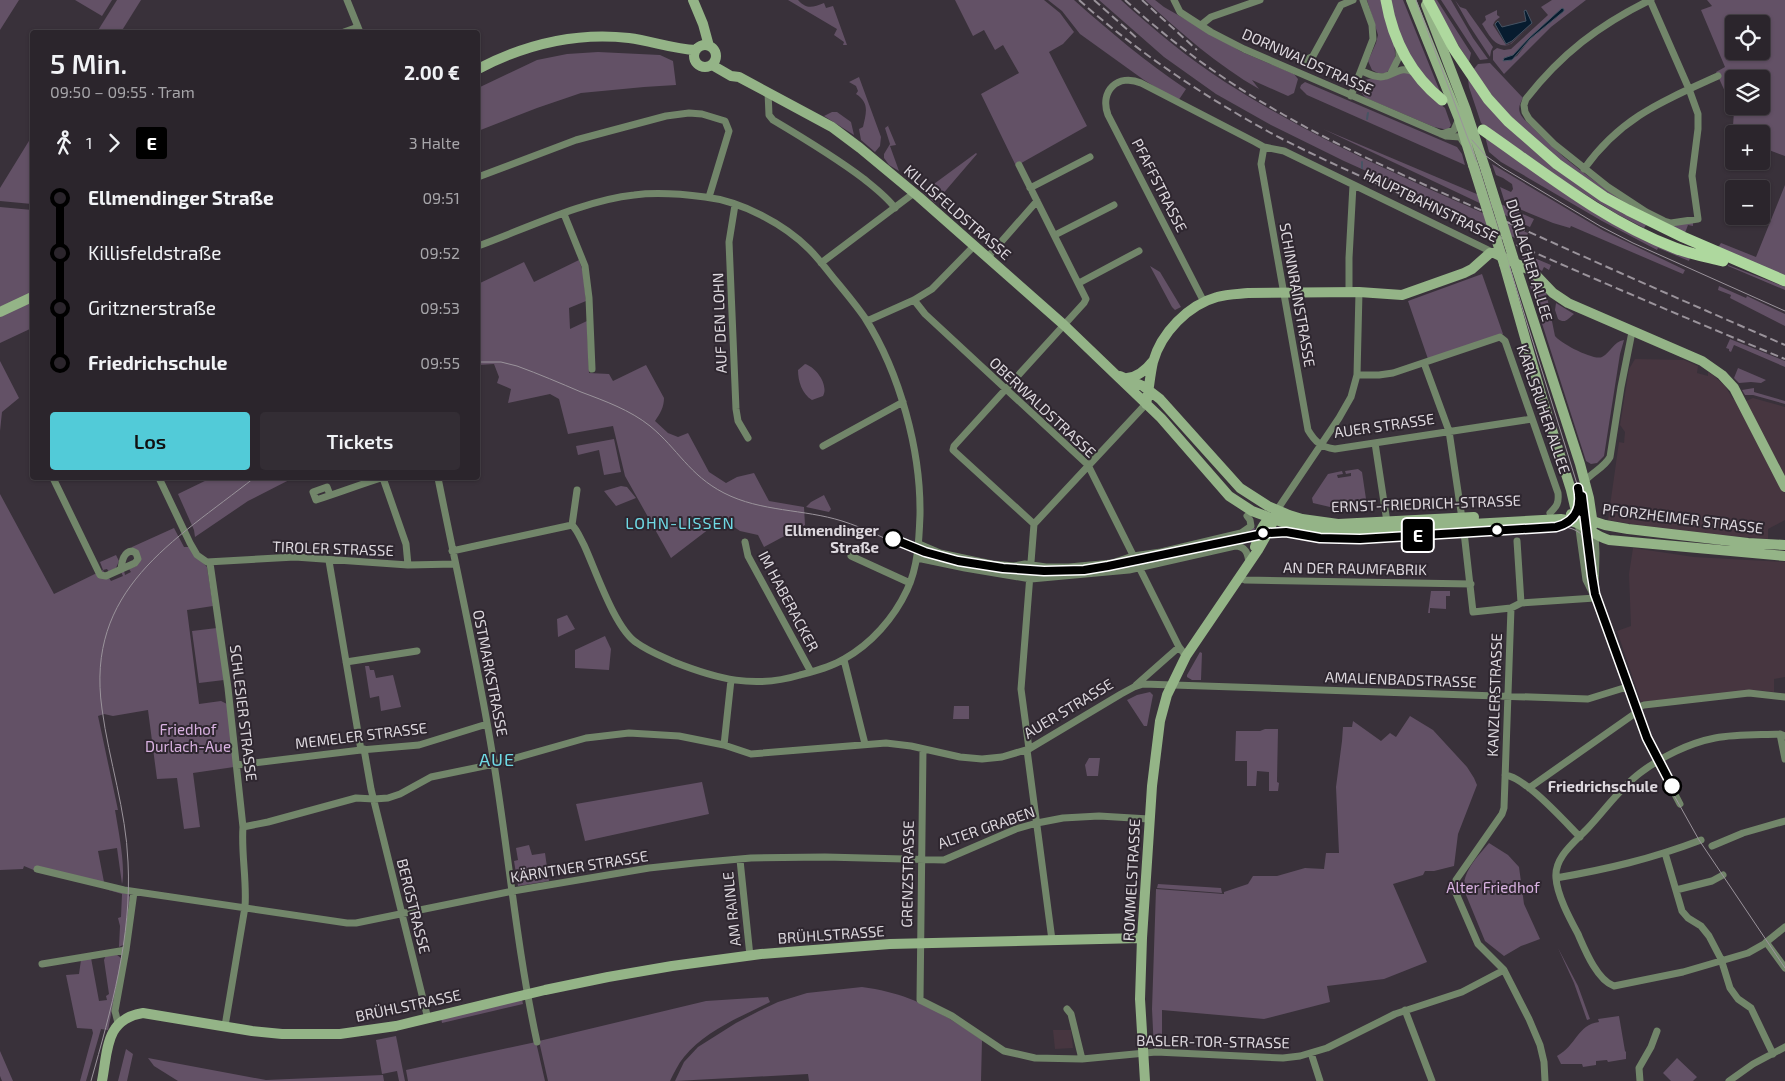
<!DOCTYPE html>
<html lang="de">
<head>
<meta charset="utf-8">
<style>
	body { margin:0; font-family:"Exo 2",sans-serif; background:#332d34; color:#f1f3f6; height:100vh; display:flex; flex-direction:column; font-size:19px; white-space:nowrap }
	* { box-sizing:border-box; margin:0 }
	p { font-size:16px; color:#a6a5a9 }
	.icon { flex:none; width:28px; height:28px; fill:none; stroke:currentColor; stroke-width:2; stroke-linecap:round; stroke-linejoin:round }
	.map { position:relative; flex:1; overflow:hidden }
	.panel { position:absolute; left:30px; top:30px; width:450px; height:450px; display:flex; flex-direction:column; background:#2b252c; border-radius:5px; box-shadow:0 1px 4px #0004,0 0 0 1px #474248 }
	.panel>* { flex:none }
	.badge { padding:0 10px; border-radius:4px; font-size:18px; line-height:32px }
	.fabs { position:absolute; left:1725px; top:15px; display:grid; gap:10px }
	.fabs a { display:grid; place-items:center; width:45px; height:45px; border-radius:5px; background:#2b252c; box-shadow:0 1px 4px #0004,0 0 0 1px #474248; font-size:25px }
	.map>.badge { position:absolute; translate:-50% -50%; box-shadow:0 0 0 2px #fff }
	.legs { display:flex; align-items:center; gap:8px; height:55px; padding:0 20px; font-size:16px }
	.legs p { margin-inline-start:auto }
	.summary { display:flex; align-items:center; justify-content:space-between; height:85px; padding:0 20px }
	h1 { font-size:28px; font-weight:600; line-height:38px }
	.action { display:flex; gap:10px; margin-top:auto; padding:10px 20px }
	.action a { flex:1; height:58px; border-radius:5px; background:#52cbd8; color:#111; font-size:20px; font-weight:600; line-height:58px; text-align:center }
	.action a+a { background:#332d34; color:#f1f3f6 }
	ul { padding:0 20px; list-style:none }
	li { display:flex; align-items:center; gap:18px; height:55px; font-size:19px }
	li i { display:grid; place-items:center; width:8px; height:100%; margin:0 6px; background:currentColor }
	li i::after { content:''; width:12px; height:12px; margin:-6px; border:4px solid; border-radius:50%; background:#2b252c }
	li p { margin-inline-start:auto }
	li:first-child i { background:linear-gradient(#0000 50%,currentColor 0) }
	li:last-child i { background:linear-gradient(currentColor 50%,#0000 0) }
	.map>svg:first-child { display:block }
</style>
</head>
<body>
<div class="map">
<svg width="1785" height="1081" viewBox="0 0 1785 1081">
	<rect width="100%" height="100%" fill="#39313a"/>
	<path fill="#473640" d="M1635 359 1684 360 1698 366 1697 373 1708 376V372L1713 375 1725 386 1733 399 1746 401 1753 398 1785 407V520L1768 529V539L1674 531 1608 520 1619 442 1624 443 1625 432 1620 425 1629 369Z
		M1633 548 1694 557 1785 562V677L1774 679V692L1756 690 1641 702 1617 631 1631 626 1629 574Z
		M1053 1030H1071L1073 1048 1055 1049Z"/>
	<path fill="#635166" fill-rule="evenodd" d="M0 0H19L0 30Z
		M75 0H112L102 16Z
		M117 0H141L121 32H97Z
		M788 0H798C807 10 813 7 824 3L826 8 833 6 847 45H843L844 42 834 35 837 29Z
		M955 0H1044L1060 13 1074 32 1063 44 1049 52 1087 126 1016 166 981 94 1019 73 1003 45 995 50 984 30 973 36Z
		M1048 0H1074C1110 32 1146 62 1186 89L1178 101 1144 80 1080 34 1062 11Z
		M1099 0H1121C1154 30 1188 58 1225 82 1320 143 1425 187 1528 233L1524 242 1344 161 1271 125 1216 94 1164 57Z
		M1145 0H1155L1164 7 1242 52 1294 74 1298 79 1294 93 1288 96 1252 80 1259 89C1217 65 1181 33 1145 0Z
		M1367 0H1381C1386 15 1406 62 1387 72 1382 75 1377 73 1372 70L1368 61 1376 43 1378 35Z
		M1390 0H1403L1441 94 1426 80 1401 41Z
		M1434 0H1437L1471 53 1469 62 1450 32Z
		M1441 0H1451L1473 38 1488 59 1480 60Z
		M1455 0 1460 7 1466 9 1493 47 1491 51 1490 57 1469 25Z
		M1552 0H1586L1551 27 1504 74 1493 60V51L1497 48 1504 50 1511 49 1548 15 1541 7ZM1562 9 1564 11 1530 39 1517 56 1503 61 1506 58 1513 55 1529 38Z
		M1707 0H1785V156L1761 147V134H1734V141H1732L1734 111 1716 72 1725 67 1701 10 1712 6ZM1734 24H1761V51H1734ZM1734 79H1761V106H1734Z
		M1497 10V15L1500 17 1495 21 1493 25 1506 45 1511 44 1533 24 1509 45C1495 48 1489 35 1482 24L1486 20 1485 16Z
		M598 52 660 55 673 61 676 85 644 87 581 93 537 108 478 131V88L537 60 567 54Z
		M1490 63 1523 98C1520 103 1518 108 1520 113 1522 119 1531 125 1535 130 1572 168 1617 199 1664 223L1670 224 1693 222V226L1688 225 1685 233 1716 247 1719 246 1721 243 1756 257 1785 185V276C1764 266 1742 260 1721 251 1648 222 1578 185 1521 129 1503 111 1488 90 1473 70L1478 64Z
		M1399 73H1409L1434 99 1445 108 1451 125 1448 130 1434 127 1366 98C1360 93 1359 86 1364 80Z
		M859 77 881 137 880 146 875 152 861 140 859 129 863 127C866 113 870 103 856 94L858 91 856 86 849 82Z
		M1468 79 1487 101 1622 213 1646 225 1644 228 1617 214 1557 177 1481 123 1469 87Z
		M1305 82 1457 147 1462 154 1465 165 1307 95 1300 88 1301 85Z
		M832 112H837L851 122 854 135 824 116Z
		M892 123 888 126 896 145 890 146 899 171 889 165 884 158V154L890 144 885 128Z
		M1323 129 1505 206 1534 219 1530 227Z
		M32 136V204L0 201V188Z
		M1485 136 1690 258 1689 261 1658 248 1657 250 1602 221 1501 162 1489 152Z
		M976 153 977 154 935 203 923 192Z
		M1492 164 1604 231 1685 270 1683 274 1571 226 1570 228 1553 223 1505 203 1500 187 1511 192 1513 189 1512 184 1503 178 1496 175Z
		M0 207 32 210V293L0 307Z
		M1520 252 1551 265 1549 270 1544 267 1542 271 1533 265 1523 260Z
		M579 260 583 272 586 301 569 308 570 329 587 321 589 373 609 374 613 381 646 365 664 398C664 407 660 414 655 421L668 433 678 437 688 433 709 472 726 483 737 477 754 473 769 501 804 507 805 525 764 547 758 535 740 531 722 519 671 558 625 476 613 426 568 434 559 399 550 394 508 403 511 389 497 383 499 377 494 364 478 365V284L524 262 534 282Z
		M1728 265 1785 287V290L1728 266Z
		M1150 266 1160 272 1181 307 1175 310 1172 307Z
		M1482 274 1503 334 1428 359 1408 301Z
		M1529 275 1546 292 1555 336C1560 343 1594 361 1602 357 1611 352 1613 342 1624 340L1620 354 1604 456 1597 463 1591 464 1586 461 1530 286 1532 285Z
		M1719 286 1746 298 1747 296 1785 314V326L1730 298 1731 295 1718 290Z
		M32 301V328L0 343V316Z
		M1556 303 1574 314C1568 319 1565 324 1558 319L1555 310Z
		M1730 339 1785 361V367L1734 345 1731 352 1729 351V349L1726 348Z
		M0 361 19 398 2 412 0 431Z
		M805 364C816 367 829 385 823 396L812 400C802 394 798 381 798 370Z
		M1738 368 1766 380 1761 383 1751 382 1739 383 1734 378Z
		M1754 388V392L1785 401V404L1753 395H1745L1742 390Z
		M614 439 621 472 604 475 599 450 578 455 576 446Z
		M1358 469 1362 472 1366 499 1363 506 1360 507H1330L1313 503 1312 498 1328 474 1342 471 1343 474 1337 475 1338 478 1351 476V473L1346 474 1345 471Z
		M211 478H293L248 501 195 537 194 530 178 494Z
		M621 486 627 487 636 498 616 506 604 491Z
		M0 494 54 594 103 570 100 562 116 555 119 561 116 568 109 572 107 569 103 570 107 579 109 578 111 581 123 576 121 572 124 571 125 575 131 572 129 569 136 566 132 547 174 528 184 547H189L207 567 213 606 187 610 199 704 221 701 227 704 234 767 193 773 200 827 184 829 177 778 157 779 148 710 113 716 104 714 98 716 118 810H115C118 828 126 868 122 884L117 848 98 851 104 882 36 871 24 866 23 869 0 870Z
		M824 495 831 509 829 512 806 507 811 502Z
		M1253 528H1255L1252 539 1147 563 1145 558 1246 534Z
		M1431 591H1450V596H1446V609L1430 608V613H1428Z
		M567 615 575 629 558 637 557 619Z
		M217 628 224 680 199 683 192 631Z
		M605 636 611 649 609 670 575 668V650Z
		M1200 652 1202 653 1201 680H1192L1187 677V675Z
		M365 666H369L370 670H374L376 678 393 675 401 707 381 711 379 696 370 698Z
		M1150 692 1153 695 1147 726H1144L1127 700 1137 695Z
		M954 706H969V719H953Z
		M1410 716 1433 730 1467 767 1474 778 1477 785 1458 834 1454 866 1434 871H1425L1423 875 1393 884 1427 962 1384 979 1327 986 1330 1002 1264 1019 1162 1010V1050H1154L1152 1009 1156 889 1224 894V892L1248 884 1253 876H1277L1305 868 1324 869 1326 853H1339L1336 787 1342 741 1343 727H1352L1353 721 1381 741 1390 733 1396 737Z
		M1265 729H1278L1277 782 1279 783 1278 791H1269V772L1257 771 1256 786H1247V761H1235L1236 731H1260Z
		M1089 758H1100L1098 776H1087L1085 765Z
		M702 782 709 814 585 841 576 804Z
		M1489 843 1508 855 1519 867 1524 904 1540 939 1521 946 1504 956 1485 941 1464 890C1462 872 1478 856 1489 843Z
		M529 845 532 855 545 853 549 881 518 886 514 861 518 860 516 848Z
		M1158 884 1221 888 1222 893 1157 888Z
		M105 889 127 893 130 897 123 945 119 947 120 926 118 918 121 917 122 894Z
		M1558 948 1578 986 1590 1019 1587 1020 1574 983Z
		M116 954 122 959 108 1030 101 1029 86 1081H80L93 1033 92 1029 77 1028 66 975 79 974 81 960 91 958 99 1001 107 1000 106 996 109 994 104 960 106 955Z
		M862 987C913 994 941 1012 982 1040L981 1081H809L808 1074 675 1081 684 1062 698 1047 736 1023 759 1011 778 1002 807 993Z
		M768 997 770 1002C740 1017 705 1031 684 1057 678 1064 674 1073 670 1081H548L539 1041 706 1001Z
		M522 999 523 1004 442 1023 441 1018Z
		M1619 1016 1625 1051 1626 1052V1059L1608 1062 1607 1060 1596 1061V1065L1583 1067 1582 1064H1561L1557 1056C1577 1045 1577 1025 1599 1022L1598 1019Z
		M396 1036 405 1081H399L397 1071 382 1074 376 1040Z
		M536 1042 545 1081H408L406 1070Z
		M126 1049 133 1054 127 1081H118Z
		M0 1051 13 1081H2L0 1076Z
		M148 1058 266 1080 383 1075 384 1081H178L154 1066Z
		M1677 1058 1697 1077 1693 1081H1671L1663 1073Z"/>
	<path fill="#071c2f" stroke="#475464" d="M1562 8 1564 9V11L1530 39 1512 60 1503 61 1504 58 1513 55 1529 38Z
		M1526 10 1532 23 1512 41 1506 44 1495 24 1498 21 1502 27 1526 21 1524 11Z"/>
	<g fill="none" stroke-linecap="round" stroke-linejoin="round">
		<path stroke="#475464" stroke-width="2" d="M1367 119 1368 113
			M1362 168V162"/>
		<path stroke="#72866a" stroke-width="7" d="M347 0 360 32
			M1174 0 1180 12 1211 32 1244 49 1446 136 1460 137 1464 143
			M1650 0 1689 89 1698 114V129L1692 176 1698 219 1671 223 1664 221 1646 212 1608 187 1554 144 1529 119 1525 112 1524 105 1526 99C1561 54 1599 25 1650 0H1651
			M1201 25 1211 17 1260 0
			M344 32 358 27
			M1302 62 1313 56 1341 5 1353 0
			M1362 71C1369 74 1378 79 1386 76 1397 73 1402 66 1413 72
			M1391 73 1399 57V47
			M768 92 769 115 773 120C805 139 835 157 864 179 875 188 887 197 895 208
			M1351 96 1373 39 1372 25 1363 0
			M1441 134 1454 130 1458 121
			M1264 147 1261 164 1308 430C1315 442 1321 447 1335 449L1532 419
			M1019 165 1086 299 1084 303 954 446 953 450 1034 524
			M1584 169C1621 117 1663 101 1718 76
			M478 177 576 140 666 116 689 113 702 114 725 121 729 131 709 197
			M1030 188 1090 157
			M735 205 729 242 736 409 738 421 748 438
			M564 214 585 266 589 298 592 369
			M1055 235 1114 205
			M478 246C525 229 585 200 634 195 657 192 682 194 705 197 741 201 784 224 809 249 819 259 827 270 836 281 846 293 856 305 865 318 900 373 921 451 920 515 919 541 918 567 907 590 894 618 871 644 844 659 831 667 815 671 800 675 754 689 717 679 674 662 661 656 648 651 637 643 615 629 596 571 584 545 580 538 578 531 572 525
			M987 258 1037 201
			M821 263 914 193
			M1079 283 1139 251
			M1349 292V258L1353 185
			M914 300 925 314 1088 465 1179 647 1186 656
			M1204 302 1108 115C1099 91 1118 73 1141 83L1255 142 1264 147 1284 151 1494 253
			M867 321 914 300 932 289 974 246
			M1424 363 1449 431 1464 532 1473 612 1511 608 1521 603 1595 598
			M1357 375H1379L1393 373 1500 337 1505 341 1558 493C1559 503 1557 506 1550 513
			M1375 443 1387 522
			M823 446 903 402
			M53 478 100 575 106 576 135 563 138 559 136 553 132 551C123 552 122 562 121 569
			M159 478 190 543 197 555 207 562 295 557 408 565 455 564
			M383 478 406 544 408 565
			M438 478C457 573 479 668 494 764 509 857 517 950 537 1042
			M1584 482C1592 472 1604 468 1610 457L1621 387 1632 332
			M330 495 327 487 313 492 316 500C338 493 359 485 381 478
			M1275 513 1339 418 1351 397 1357 375 1359 292
			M1578 522 1586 580 1595 598 1647 741 1680 804
			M572 525 577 490
			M1595 533 1596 553 1595 598
			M1517 541 1521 603
			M745 542 748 556 811 672
			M919 544 940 553 992 564 1014 566 1025 564 1046 567H1069L1112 563 1133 556 1161 552 1241 533 1251 526 1250 520 1247 516
			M452 551 572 525
			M851 556 910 583
			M917 558 965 568 1031 579 1129 570 1235 546C1246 546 1248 554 1249 563
			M329 561 361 750
			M210 563 228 688 243 827C241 853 247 880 245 907L225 1026
			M1239 578 1245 580 1471 584
			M1511 608 1504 808 1502 814 1456 880 1455 891 1478 944 1504 970 1529 1019 1540 1045 1544 1062 1545 1081
			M844 660 865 744
			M346 662 417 651
			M1136 685 1179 647
			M1635 708 1644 705 1749 693 1785 697
			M1780 734 1785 759
			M1785 736 1780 734C1759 735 1736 734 1715 738 1689 743 1661 757 1640 773 1620 788 1605 810 1588 828 1575 842 1554 857 1556 878 1557 895 1570 919 1578 934 1585 950 1597 980 1614 986L1683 972 1748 953 1764 944 1785 927
			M724 745 731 680
			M364 749 371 789 428 1019
			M923 749 920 1000 952 1016 1004 1051 1035 1058 1082 1059 1156 1052 1283 1058 1300 1056 1327 1048 1395 1014 1462 992 1504 970
			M1029 749 1021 689 1034 524 1146 404
			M1027 750 1052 940
			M237 765 361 750 419 745 487 724
			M1505 775C1525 777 1564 821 1580 837
			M1529 788 1637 712
			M243 827 268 822 356 798 374 799 388 798 400 794 431 777 494 764 586 738 629 733 679 736 724 745 751 754 886 743 911 746 960 757 982 759 1002 757 1029 749 1121 694 1134 687 1143 684 1588 699 1627 687
			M1712 846 1743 833 1785 821
			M1665 853 1682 911 1688 918 1701 926 1709 936 1721 959 1730 988 1738 999 1751 1008 1773 1054
			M740 860 750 956
			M37 869 124 890 347 923H356L513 891 649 868 695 863 751 858 825 857 944 860 1016 829 1037 823 1063 818 1099 816 1149 819
			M1556 878C1608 869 1651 859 1701 840
			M1676 890 1712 881 1723 875
			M1766 942 1785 968
			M42 964 126 950
			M1067 1009 1071 1014 1082 1059
			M1405 1010 1432 1081
			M118 1023 115 1011 126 950 134 892
			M1311 1053 1320 1081
			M1640 1081 1639 1068 1651 1047 1657 1031
			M1729 1081 1753 1064 1785 1047"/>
		<path stroke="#94b487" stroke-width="10" d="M693 0 703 24 709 46
			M1411 0 1459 119 1473 165
			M1426 5 1466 110 1486 171
			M694 56a11 11 0 1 1 22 0a11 11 0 1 1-22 0Z
			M712 65 731 76 739 77 832 127 860 148 919 197 1064 325 1115 374 1161 418 1229 496 1252 511 1282 522 1312 530 1328 532 1561 519C1584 521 1590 535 1609 540L1785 556
			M478 69C524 45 576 32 629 38 652 41 673 49 696 50
			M1504 264 1543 401 1571 490 1578 520
			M1517 270 1580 464 1589 498 1593 525
			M0 312 32 297
			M1120 376 1143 386 1160 399 1240 488 1268 506 1289 515 1302 519 1338 524 1474 517
			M1127 378C1138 377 1146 370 1153 361
			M1146 404C1149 390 1150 375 1153 362 1161 333 1188 305 1217 297 1227 294 1238 294 1248 293L1359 292 1402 295 1464 273 1472 269 1490 253H1494L1532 271 1553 293 1568 303 1702 361 1722 375 1734 388 1785 487
			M1571 514 1605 525 1628 529 1748 543 1785 545
			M1255 547C1260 534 1261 521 1275 518
			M102 1081C108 1050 105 1019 143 1013L252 1031 282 1034H340L396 1026 545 990 608 977 672 966 761 954 890 944 1142 938
			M1145 1081 1140 999 1142 938 1152 786 1160 721 1167 695 1186 656 1258 550 1271 527 1273 519"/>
		<path stroke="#aed89e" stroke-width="11" d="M1386 0C1393 41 1410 74 1442 100
			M1428 0 1454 49 1488 99 1508 121 1557 164 1604 197 1628 210 1683 237 1785 281
			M1483 130C1545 173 1604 221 1675 248 1690 254 1707 257 1723 261"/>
		<path stroke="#9a939b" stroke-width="1" d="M1416 0 1479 168 1577 484 1581 503
			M1472 140 1486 156 1503 168 1600 226 1633 243 1785 311
			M478 362H501L517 366C539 374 560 383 581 392 605 401 630 410 650 426 678 449 689 475 724 493 761 512 804 509 842 521 865 528 887 540 909 549 924 555 940 559 956 563 1010 575 1066 578 1121 567 1170 558 1218 542 1267 536L1287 535 1320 540 1361 542 1561 529C1579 525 1584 513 1582 496
			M1565 527C1577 529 1584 534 1588 546
			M1585 541 1589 576 1594 599 1641 729 1656 763 1699 840 1785 968
			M91 1081C111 1010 132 937 128 862 126 810 109 761 102 709 85 589 173 542 254 478"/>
		<path stroke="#9a939b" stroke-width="2" stroke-dasharray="8 4" stroke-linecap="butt" d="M1079 0C1136 51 1202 95 1269 132 1333 166 1400 193 1465 222 1571 269 1678 315 1785 359
			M1094 0 1138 39
			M1125 0C1173 44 1227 83 1284 115 1345 150 1410 178 1474 207 1577 254 1681 300 1785 345
			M1142 0 1197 50"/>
		<path stroke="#94b487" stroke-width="10" d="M1473 165 1504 264
			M1486 171 1517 270"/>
	</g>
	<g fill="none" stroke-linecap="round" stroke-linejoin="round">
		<g stroke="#fff" stroke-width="11">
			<path id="line-1" d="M893 539 925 552 958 561 1003 568 1044 571 1084 570 1108 566 1268 533 1286 532 1320 538 1360 539 1556 527C1576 522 1582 507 1578 488L1582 512V496L1592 576 1595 594 1647 738 1672 786"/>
		</g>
		<use href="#line-1" stroke="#000" stroke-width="8"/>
	</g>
	<g fill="#fff" stroke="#000" stroke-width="2.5">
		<circle cx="1497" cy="530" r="6"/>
		<circle cx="1263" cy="533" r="6"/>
		<circle cx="893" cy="539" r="9"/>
		<circle cx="1672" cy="786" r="9"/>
	</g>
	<g text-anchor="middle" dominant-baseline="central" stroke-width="4" stroke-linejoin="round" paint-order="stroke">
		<g font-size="15" fill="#ddd8de" stroke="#2f2730">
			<text transform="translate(1308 61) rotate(24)">DORNWALDSTRASSE</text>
			<text transform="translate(1160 185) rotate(63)">PFAFFSTRASSE</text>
			<text transform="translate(1431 205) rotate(26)">HAUPTBAHNSTRASSE</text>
			<text transform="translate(958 212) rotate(41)">KILLISFELDSTRASSE</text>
			<text transform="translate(1530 260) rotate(73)">DURLACHER ALLEE</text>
			<text transform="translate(1298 295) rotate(80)">SCHINNRAINSTRASSE</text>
			<text transform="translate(719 323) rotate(-92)">AUF DEN LOHN</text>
			<text transform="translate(1043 407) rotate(43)">OBERWALDSTRASSE</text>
			<text transform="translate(1544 409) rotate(71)">KARLSRUHER ALLEE</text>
			<text transform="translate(1384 425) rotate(-8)">AUER STRASSE</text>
			<text transform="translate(1426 503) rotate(-2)">ERNST-FRIEDRICH-STRASSE</text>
			<text transform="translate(1683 518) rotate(7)">PFORZHEIMER STRASSE</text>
			<text transform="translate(333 548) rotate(2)">TIROLER STRASSE</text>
			<text transform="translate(1355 568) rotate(1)">AN DER RAUMFABRIK</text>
			<text transform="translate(789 601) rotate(62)">IM HABERACKER</text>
			<text transform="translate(491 673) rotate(79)">OSTMARKSTRASSE</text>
			<text transform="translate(1401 679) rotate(2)">AMALIENBADSTRASSE</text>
			<text transform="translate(1494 695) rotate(-88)">KANZLERSTRASSE</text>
			<text transform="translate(1068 708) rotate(-31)">AUER STRASSE</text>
			<text transform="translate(244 713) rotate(83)">SCHLESIER STRASSE</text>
			<text transform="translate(361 735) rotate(-7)">MEMELER STRASSE</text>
			<text transform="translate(986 827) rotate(-19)">ALTER GRABEN</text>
			<text transform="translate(579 866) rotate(-9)">KÄRNTNER STRASSE</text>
			<text transform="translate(907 874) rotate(-89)">GRENZSTRASSE</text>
			<text transform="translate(1131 880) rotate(-87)">ROMMELSTRASSE</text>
			<text transform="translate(414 906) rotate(76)">BERGSTRASSE</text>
			<text transform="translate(731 909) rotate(-96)">AM RAINLE</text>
			<text transform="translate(831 934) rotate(-4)">BRÜHLSTRASSE</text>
			<text transform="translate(408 1005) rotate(-12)">BRÜHLSTRASSE</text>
			<text transform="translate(1213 1041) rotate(1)">BASLER-TOR-STRASSE</text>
		</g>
		<g font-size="15" font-weight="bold" fill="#ddd8de" stroke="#2f2730" text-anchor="end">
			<text x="879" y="530">Ellmendinger<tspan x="879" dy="17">Straße</tspan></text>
			<text x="1658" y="786">Friedrichschule</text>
		</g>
		<g font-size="15" fill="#d9b2e1" stroke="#2f2730">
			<text x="188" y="729">Friedhof<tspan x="188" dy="17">Durlach-Aue</tspan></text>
			<text x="1493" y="887">Alter Friedhof</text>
		</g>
		<g font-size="16" letter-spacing="1" fill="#6fdae5" stroke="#2f2730">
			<text x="680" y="522">LOHN-LISSEN</text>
		</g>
		<g font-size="18" letter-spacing="1" fill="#6fdae5" stroke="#2f2730">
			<text x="497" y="759">AUE</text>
		</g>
	</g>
</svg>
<div class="fabs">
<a><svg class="icon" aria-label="locate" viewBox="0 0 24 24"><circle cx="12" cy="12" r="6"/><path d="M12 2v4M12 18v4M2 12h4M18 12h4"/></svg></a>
<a><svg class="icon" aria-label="layers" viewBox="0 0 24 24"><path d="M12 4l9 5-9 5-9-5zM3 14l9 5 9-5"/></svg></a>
<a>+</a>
<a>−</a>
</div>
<b class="badge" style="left:1418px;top:535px;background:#000;color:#fff">E</b>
<section class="panel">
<div class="summary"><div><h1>5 Min.</h1><p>09:50 – 09:55 · Tram</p></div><b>2.00 €</b></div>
<div class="legs"><svg class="icon" aria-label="walk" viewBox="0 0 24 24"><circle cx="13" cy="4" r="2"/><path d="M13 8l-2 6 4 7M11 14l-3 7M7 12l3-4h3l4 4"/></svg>1<svg class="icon" aria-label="forward" viewBox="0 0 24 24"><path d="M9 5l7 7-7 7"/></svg><b class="badge" style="background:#000;color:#fff">E</b><p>3 Halte</p></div>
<ul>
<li><i style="color:#000"></i><b>Ellmendinger Straße</b><p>09:51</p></li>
<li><i style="color:#000"></i><span>Killisfeldstraße</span><p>09:52</p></li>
<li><i style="color:#000"></i><span>Gritznerstraße</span><p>09:53</p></li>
<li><i style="color:#000"></i><b>Friedrichschule</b><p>09:55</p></li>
</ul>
<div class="action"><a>Los</a><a>Tickets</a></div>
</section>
</div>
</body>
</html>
